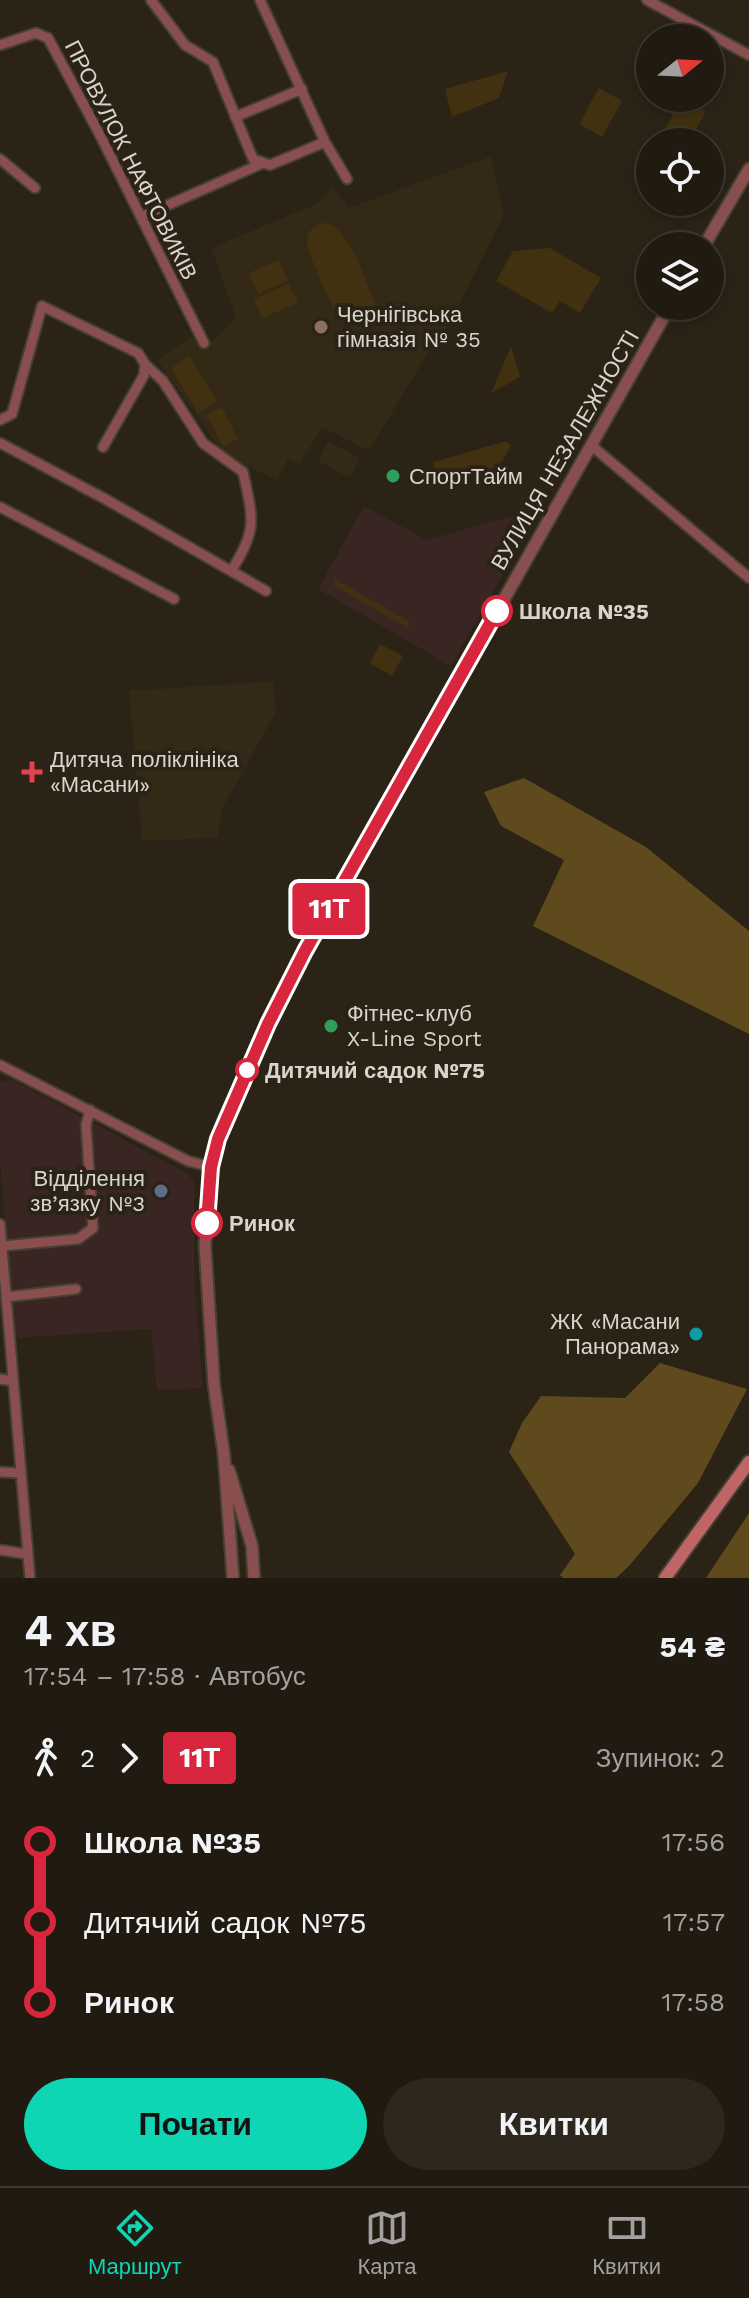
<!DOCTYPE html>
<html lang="uk">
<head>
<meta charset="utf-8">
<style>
	body { margin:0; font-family:"Work Sans",sans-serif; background:#2d271e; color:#f1f3f6; height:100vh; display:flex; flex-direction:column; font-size:30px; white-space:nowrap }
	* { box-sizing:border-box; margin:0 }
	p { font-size:26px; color:#a2a19f }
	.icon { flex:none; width:44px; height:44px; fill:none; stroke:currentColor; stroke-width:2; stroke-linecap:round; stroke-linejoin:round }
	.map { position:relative; height:1578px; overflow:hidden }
	.details { display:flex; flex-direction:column; background:#201a10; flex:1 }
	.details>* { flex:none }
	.badge { padding:0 16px; border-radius:6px; font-size:28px; line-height:52px }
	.needle { width:52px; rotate:72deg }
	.controls { position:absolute; left:636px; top:24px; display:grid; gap:16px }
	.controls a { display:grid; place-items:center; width:88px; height:88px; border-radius:50%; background:#201a10; box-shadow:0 4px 12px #0003,0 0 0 2px #3d3830; font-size:40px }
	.map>.badge { position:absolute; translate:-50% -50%; box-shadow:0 0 0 4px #fff }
	.legs { display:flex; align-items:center; gap:12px; height:88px; padding:0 24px; font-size:26px }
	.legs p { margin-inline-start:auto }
	.overview { display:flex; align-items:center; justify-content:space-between; height:136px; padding:0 24px }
	h1 { font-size:44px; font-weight:700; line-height:60px }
	.cta { display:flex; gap:16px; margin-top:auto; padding:16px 24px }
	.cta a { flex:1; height:92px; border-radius:48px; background:#0ed5b4; color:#111; font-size:32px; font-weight:700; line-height:92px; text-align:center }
	.cta a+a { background:#2d271e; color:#f1f3f6 }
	ul { padding:0 24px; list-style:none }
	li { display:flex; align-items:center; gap:28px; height:80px; font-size:30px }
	li i { display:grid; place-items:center; width:12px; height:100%; margin:0 10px; background:currentColor }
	li i::after { content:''; width:20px; height:20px; margin:-10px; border:6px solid; border-radius:50%; background:#201a10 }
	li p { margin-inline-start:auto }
	li:first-child i { background:linear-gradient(#0000 50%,currentColor 0) }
	li:last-child i { background:linear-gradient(currentColor 50%,#0000 0) }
	.menu { display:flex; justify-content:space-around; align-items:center; height:112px; border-top:2px solid #3d3830; background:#201a10; font-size:22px; color:#a2a19f }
	.menu a { display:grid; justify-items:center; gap:4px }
	.menu .current { color:#0ed5b4 }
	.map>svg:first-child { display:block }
</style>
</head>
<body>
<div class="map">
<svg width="749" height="1578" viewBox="0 0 749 1578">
	<rect width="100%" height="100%" fill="#2a2316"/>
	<path fill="#392622" d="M364 506 427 540 540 508 451 666 318 589Z
		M11 1079 188 1174 194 1182V1277L203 1388 157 1390 151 1329 15 1338 0 1161V1082Z"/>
	<path fill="#332916" d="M491 156 504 215 450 323 434 343 369 451 322 427 299 465 288 459 277 480 225 456 157 360 193 336 201 345 217 338 236 318 211 248 318 203 333 187 348 208Z
		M328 441 360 458 350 478 318 461Z
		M273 681 276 712 222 809 218 838 142 841 129 691Z"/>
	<path fill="#413111" d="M508 71 499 98 452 117 445 89Z
		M599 88 622 101 602 137 579 124Z
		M681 98 706 111 689 142H659Z
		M322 223C349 222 365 282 375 303L374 312 366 323C358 325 349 326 342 320 334 313 306 251 307 241 307 231 314 226 322 223Z
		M550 248 601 278 580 313 560 301 552 313 496 281 513 251Z
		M279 260 288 281 258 294 249 273Z
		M289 284 298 303 262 318 254 299Z
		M511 346 520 377 491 393Z
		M190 356 217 402 198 413 171 368Z
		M222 407 238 439 223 446 206 415Z
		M503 442H508L511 446 498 468 444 483 437 477 433 462Z
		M335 579 410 622 408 628 334 586Z
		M380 644 403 656 392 676 370 663Z"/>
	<path fill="#5f4a1e" d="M524 778 646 847 749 931V1034L533 926 564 860 501 826 484 792Z
		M660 1363 747 1389 698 1483 629 1566 616 1578H563L560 1575 575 1554 509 1452 522 1423 541 1396 625 1398Z
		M749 1513V1578H706Z"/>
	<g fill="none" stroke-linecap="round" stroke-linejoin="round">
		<g stroke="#463f33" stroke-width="13">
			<path id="minor" d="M151 0 185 45 213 62 253 159 270 165 325 142
				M260 0 325 142 347 179
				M647 0 749 55
				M0 45 36 33 48 38 100 135 204 343
				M235 117 302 89
				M0 159 35 188
				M141 217 263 163
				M145 364 163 381 203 443 243 472C253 518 258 530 231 571
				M0 420 12 414 42 306 138 353 145 364 144 375 103 447
				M0 443 107 500 266 591
				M592 446 749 578
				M0 507 174 599
				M0 1065 188 1161 211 1167
				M0 1224 30 1578
				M2 1246 78 1239 93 1228 86 1125 90 1110
				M6 1297 76 1289
				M0 1379 12 1381
				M0 1472 20 1473
				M0 1550 27 1554"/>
		</g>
		<g stroke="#463f33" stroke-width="15">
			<path id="tertiary" d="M704 246 749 169
				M229 1470 252 1546 254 1578
				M233 1578 224 1455 214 1385 205 1245 211 1167 223 1122 268 1024 305 951 670 306"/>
		</g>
		<g stroke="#463f33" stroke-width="16">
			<path id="secondary" d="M665 1578 749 1462"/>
		</g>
		<use href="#minor" stroke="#884f4e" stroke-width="9"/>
		<use href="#tertiary" stroke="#884f4e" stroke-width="11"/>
		<use href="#secondary" stroke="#c06565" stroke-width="12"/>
	</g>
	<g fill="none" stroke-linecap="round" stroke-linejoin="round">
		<g stroke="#fff" stroke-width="18">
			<path id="line-1" d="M207 1223 211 1167 218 1139 268 1024 305 951 497 611"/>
		</g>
		<use href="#line-1" stroke="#d7263d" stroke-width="12"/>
	</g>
	<circle fill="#8d6e63" stroke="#2a2316" stroke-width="3" cx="321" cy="327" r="8"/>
	<g fill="#2e9e5b" stroke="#2a2316" stroke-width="3">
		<circle cx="393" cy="476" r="8"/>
		<circle cx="331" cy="1026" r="8"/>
	</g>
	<g fill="#fff" stroke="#d7263d" stroke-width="4">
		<circle cx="497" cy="611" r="14"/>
		<circle cx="247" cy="1070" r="10"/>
		<circle cx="207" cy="1223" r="14"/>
	</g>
	<path fill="#e0444e" stroke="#2a2316" stroke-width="3" d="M28 760h8v8h8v8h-8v8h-8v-8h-8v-8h8z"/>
	<circle fill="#5c6f8a" stroke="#2a2316" stroke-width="3" cx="161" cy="1191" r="8"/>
	<circle fill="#0f9aa8" stroke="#2a2316" stroke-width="3" cx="696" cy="1334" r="8"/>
	<g text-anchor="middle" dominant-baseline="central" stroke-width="8" stroke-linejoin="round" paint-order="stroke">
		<g font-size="22" fill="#d9d5cc" stroke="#2a2316">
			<text transform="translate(131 160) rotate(63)">ПРОВУЛОК НАФТОВИКІВ</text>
			<text transform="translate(565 450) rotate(-60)">ВУЛИЦЯ НЕЗАЛЕЖНОСТІ</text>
		</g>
		<g font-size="22" fill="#d9d5cc" stroke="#2a2316" text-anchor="start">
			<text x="337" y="314">Чернігівська<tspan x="337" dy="25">гімназія № 35</tspan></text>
			<text x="409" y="476">СпортТайм</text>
			<text x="50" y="759">Дитяча поліклініка<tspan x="50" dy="25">«Масани»</tspan></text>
			<text x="347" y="1013">Фітнес-клуб<tspan x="347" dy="25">X-Line Sport</tspan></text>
			<text x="145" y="1178" text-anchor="end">Відділення<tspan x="145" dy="25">зв’язку №3</tspan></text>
			<text x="680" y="1321" text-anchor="end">ЖК «Масани<tspan x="680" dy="25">Панорама»</tspan></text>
		</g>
		<g font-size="22" font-weight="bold" fill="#d9d5cc" stroke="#2a2316" text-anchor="start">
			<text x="519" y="611">Школа №35</text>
			<text x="265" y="1070">Дитячий садок №75</text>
			<text x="229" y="1223">Ринок</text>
		</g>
	</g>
</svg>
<div class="controls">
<a><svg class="needle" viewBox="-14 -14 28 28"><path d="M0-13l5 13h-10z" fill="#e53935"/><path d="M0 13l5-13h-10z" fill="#a2a19f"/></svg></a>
<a><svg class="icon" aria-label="locate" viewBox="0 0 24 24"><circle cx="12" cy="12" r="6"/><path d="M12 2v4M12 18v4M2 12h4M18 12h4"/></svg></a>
<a><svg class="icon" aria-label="layers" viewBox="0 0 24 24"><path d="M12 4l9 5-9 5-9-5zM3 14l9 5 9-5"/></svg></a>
</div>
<b class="badge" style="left:329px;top:909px;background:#d7263d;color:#fff">11Т</b>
</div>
<section class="details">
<div class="overview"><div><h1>4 хв</h1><p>17:54 – 17:58 · Автобус</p></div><b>54 ₴</b></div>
<div class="legs"><svg class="icon" aria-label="walk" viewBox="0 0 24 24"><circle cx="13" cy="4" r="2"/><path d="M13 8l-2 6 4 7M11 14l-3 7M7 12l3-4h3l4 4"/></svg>2<svg class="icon" aria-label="forward" viewBox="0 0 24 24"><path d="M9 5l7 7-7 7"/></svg><b class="badge" style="background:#d7263d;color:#fff">11Т</b><p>Зупинок: 2</p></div>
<ul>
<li><i style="color:#d7263d"></i><b>Школа №35</b><p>17:56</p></li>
<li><i style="color:#d7263d"></i><span>Дитячий садок №75</span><p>17:57</p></li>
<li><i style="color:#d7263d"></i><b>Ринок</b><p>17:58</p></li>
</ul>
<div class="cta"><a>Почати</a><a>Квитки</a></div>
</section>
<nav class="menu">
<a class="current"><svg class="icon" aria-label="directions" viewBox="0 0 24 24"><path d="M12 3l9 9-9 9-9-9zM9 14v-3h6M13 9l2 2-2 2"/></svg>Маршрут</a>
<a><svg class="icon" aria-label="map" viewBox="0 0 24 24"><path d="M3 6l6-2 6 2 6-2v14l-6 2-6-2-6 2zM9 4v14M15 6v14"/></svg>Карта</a>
<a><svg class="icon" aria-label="tickets" viewBox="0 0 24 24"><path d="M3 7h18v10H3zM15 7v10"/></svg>Квитки</a>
</nav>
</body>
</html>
